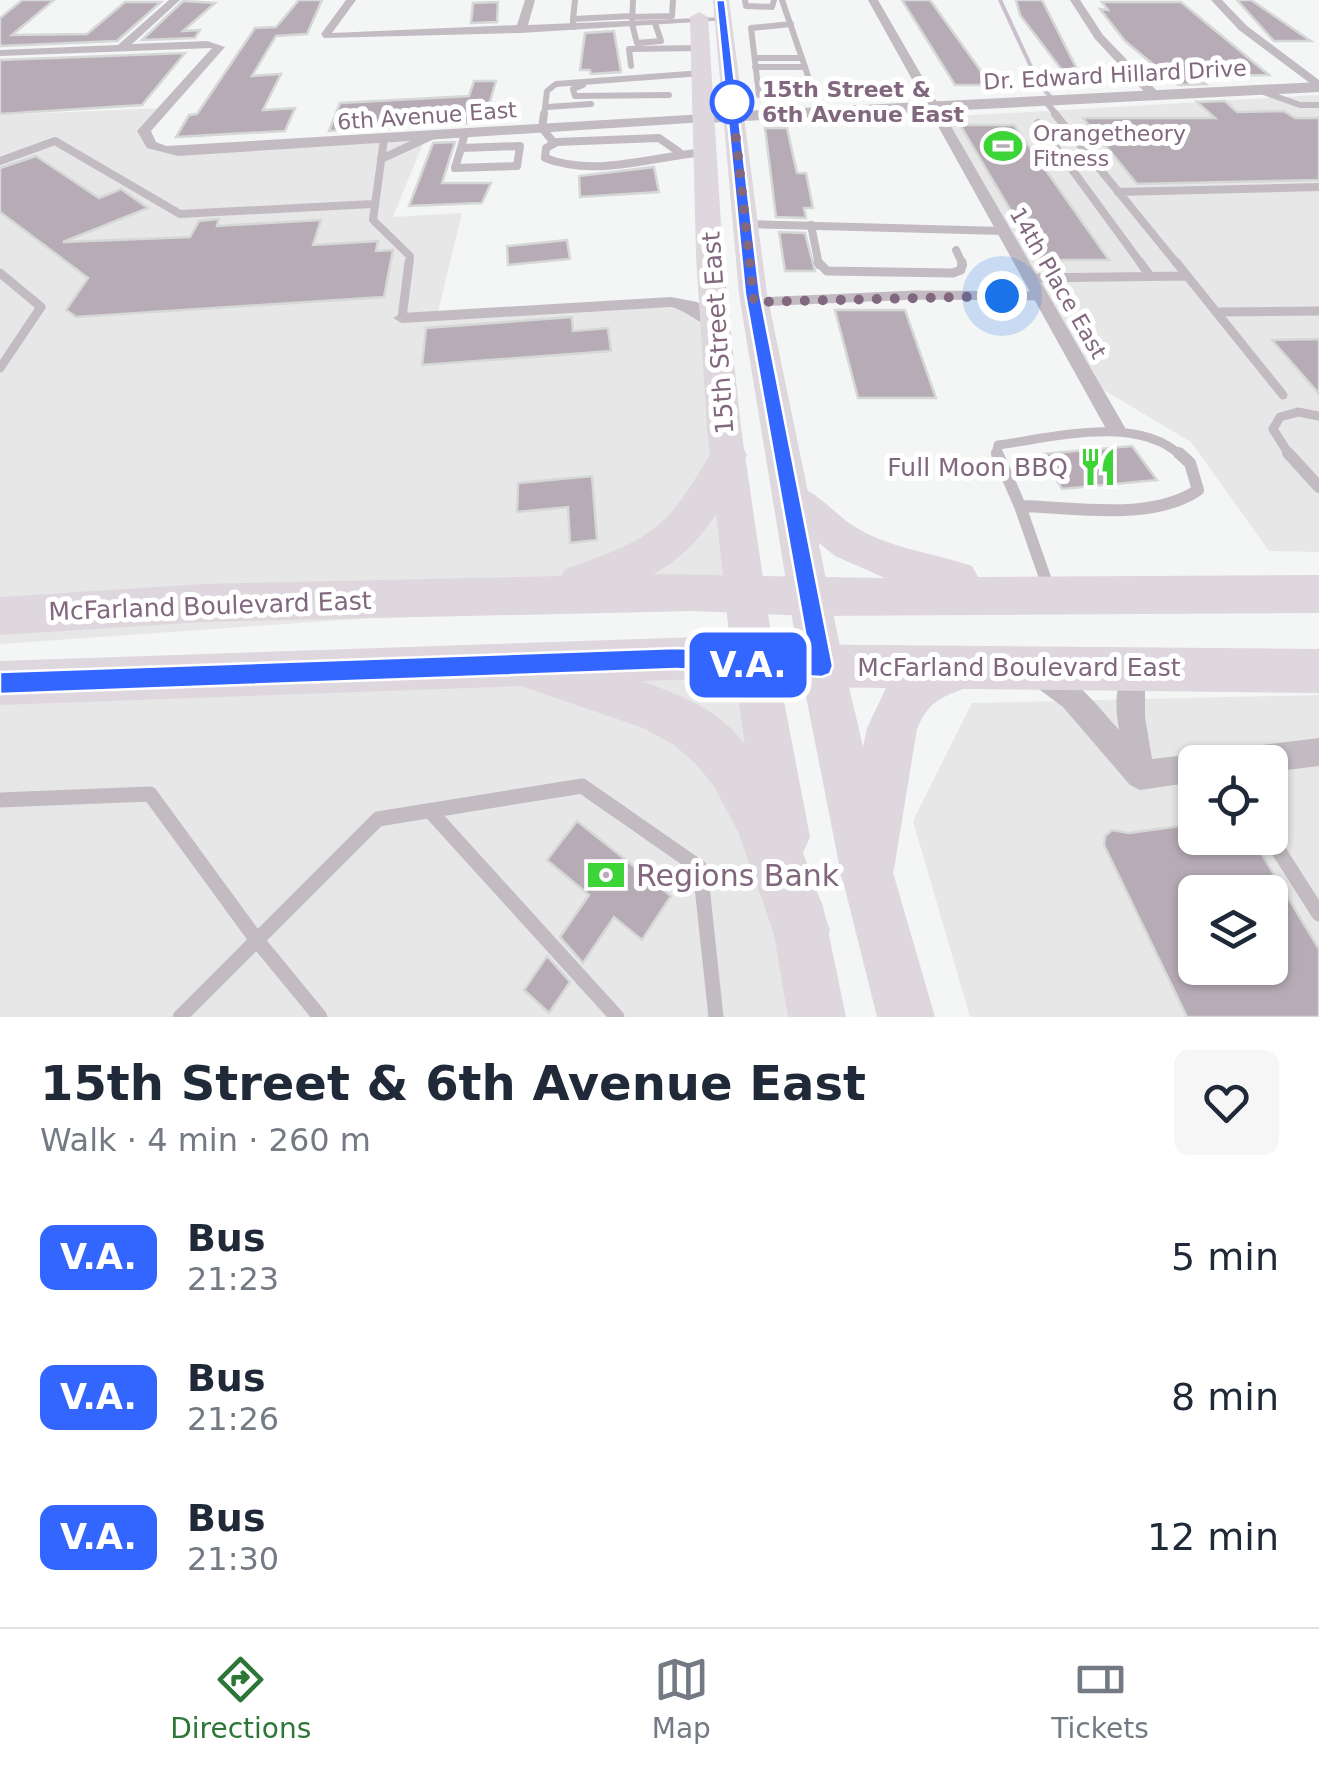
<!DOCTYPE html>
<html lang="en">
<head>
<meta charset="utf-8">
<style>
	body { margin:0; font-family:"DejaVu Sans",sans-serif; background:#f6f6f7; color:#1f2937; height:100vh; display:flex; flex-direction:column; font-size:38px; white-space:nowrap }
	* { box-sizing:border-box; margin:0 }
	p { font-size:32px; color:#747a83 }
	.icon { flex:none; width:55px; height:55px; fill:none; stroke:currentColor; stroke-width:2; stroke-linecap:round; stroke-linejoin:round }
	.map { position:relative; height:1017px; overflow:hidden }
	.details { display:flex; flex-direction:column; background:#fff; flex:1 }
	.details>* { flex:none }
	.badge { padding:0 20px; border-radius:15px; font-size:35px; line-height:65px }
	.tools { position:absolute; left:1178px; top:745px; display:grid; gap:20px }
	.tools a { display:grid; place-items:center; width:110px; height:110px; border-radius:15px; background:#fff; box-shadow:0 2px 8px #0004; font-size:50px }
	.you { position:absolute; width:50px; height:50px; margin:-25px; border:8px solid #fff; border-radius:50%; background:#1a73e8; box-shadow:0 0 0 15px #1a73e833 }
	.map>.badge { position:absolute; translate:-50% -50%; box-shadow:0 0 0 5px #fff }
	.round { display:grid; place-items:center; flex:none; width:105px; height:105px; border-radius:15px; background:#f6f6f7 }
	.head { display:flex; align-items:center; justify-content:space-between; height:170px; padding:0 40px }
	h1 { font-size:48px; font-weight:600; line-height:75px }
	ul { padding:0; list-style:none }
	li { display:flex; align-items:center; gap:30px; height:140px; padding:0 40px }
	li div { flex:1 }
	li b { display:block; font-size:38px }
	li em { font-style:normal }
	li .badge { min-width:110px; font-weight:700; text-align:center }
	.menu { display:flex; justify-content:space-around; align-items:center; height:140px; border-top:2px solid #e0e1e3; background:#fff; font-size:28px; color:#747a83 }
	.menu a { display:grid; justify-items:center; gap:5px }
	.menu .current { color:#2c7637 }
	.map>svg:first-child { display:block }
</style>
</head>
<body>
<div class="map">
<svg width="1319" height="1017" viewBox="0 0 1319 1017">
	<rect width="100%" height="100%" fill="#f4f6f6"/>
	<path fill="#e7e7e7" fill-rule="evenodd" d="M1319 95V552L1269 551 1191 442 1085 379 941 117Z
		M163 108 144 131 152 147 426 136 393 217 462 213 437 316 704 306 743 592 0 644V115Z
		M752 665 817 1017H0V683Z
		M1319 695V1017H970L913 821 972 703ZM1195 762H1270V838H1195ZM1195 892H1270V968H1195Z"/>
	<g fill="none" stroke-linecap="round" stroke-linejoin="round">
		<path stroke="#ccbfcc" stroke-width="4" d="M1000 0 1040 86 1050 96"/>
	</g>
	<path fill="#b7acb6" stroke="#d6d8d7" stroke-width="2.5" fill-rule="evenodd" d="M22 0H54L12 35 87 34 125 2H161L117 41 0 46V18Z
		M299 0H322L307 34 276 36 252 76 281 74 263 110 295 108 285 131 176 137 189 115 197 114 255 28 276 27Z
		M902 0H930L991 85H955Z
		M1016 0H1042L1083 81 1074 86 1020 15Z
		M1237 0H1251L1311 41H1274Z
		M183 1 215 3 183 31 200 30 195 38 142 40Z
		M498 2 497 22 471 23 473 3Z
		M1102 2H1181L1269 75 1196 76 1206 84 1178 85 1125 41 1100 9 1108 10Z
		M614 31 621 72 591 74 590 70H580L585 33Z
		M185 53 142 105 0 114V60Z
		M474 81H496L484 122 329 131 340 103 469 96Z
		M1225 101 1237 112 1284 111 1295 118H1319V180L1137 184 1083 118H1215L1197 102Z
		M960 125H1014L1109 260H1040Z
		M765 128H787L797 173H806L813 208H804L806 218 776 217Z
		M455 142 442 183H491L482 203 409 206 433 143Z
		M36 156 99 198 121 189 148 208 63 242 190 237 199 221 219 219 217 226 321 220 313 245 378 241 376 251 393 250 384 297 76 317 66 310 88 278 0 212V168Z
		M654 167 659 192 580 197 579 176Z
		M779 232 805 233 815 271H785Z
		M567 240 570 259 508 265 507 246Z
		M835 310H905L936 398H858Z
		M572 317 573 331 608 328 611 351 422 365 426 328Z
		M1319 339V394L1272 340Z
		M1132 446 1157 480 1062 489 1041 454Z
		M592 476 597 540 570 543 568 507 517 512 518 483Z
		M577 821 671 896 642 940 614 917 583 963 560 937 589 895 547 860Z
		M1195 824V838H1252L1319 949V1017H1187L1104 845 1105 836 1112 830 1129 833ZM1195 892H1270V968H1195Z
		M547 956 570 982 549 1013 524 990Z"/>
	<g fill="none" stroke-linecap="round" stroke-linejoin="round">
		<path stroke="#c3bbc2" stroke-width="6" d="M633 0 632 24 637 43 661 41 655 23
			M745 0 746 6 772 7 774 0
			M782 0 805 67
			M632 17 672 16 673 0
			M573 19 575 0
			M573 27V19L632 16
			M755 58H802
			M631 66 629 49 701 48
			M755 67H805L814 95H759L751 28 791 24
			M583 85 573 89 575 96 669 95
			M1258 90 1300 105H1319
			M1045 101 1058 116
			M547 107 591 104
			M544 116 547 91 556 84 702 73"/>
		<path stroke="#c3bbc2" stroke-width="8" d="M544 114 542 128 554 143
			M1055 114 1178 265
			M1038 123 1142 265
			M384 139 373 220 410 256 409 265
			M520 146 517 166 455 168 461 148Z
			M461 148 465 133
			M679 152 659 138 557 142 546 148 545 158C597 178 653 156 706 152
			M381 159 431 136
			M0 161 55 141 180 214 373 204
			M1118 192 1319 187
			M746 224 1003 231
			M811 225 819 265
			M956 250 963 265"/>
		<path stroke="#c3bbc2" stroke-width="9" d="M818 262 827 271 953 273 961 270 962 262
			M1140 262 1150 276
			M1176 262 1283 395
			M0 273 41 307 0 368
			M1031 278 1187 276
			M754 302 916 295 1040 296
			M1216 312 1319 311
			M402 318 409 262
			M996 456 998 445C1052 438 1137 414 1181 456
			M1290 456 1273 429 1280 417 1298 412 1319 416"/>
		<path stroke="#c3bbc2" stroke-width="12" d="M997 453 1020 506
			M1288 453 1319 487
			M1020 506C1074 507 1151 522 1198 490L1190 463 1179 453
			M1020 506 1049 589"/>
		<path stroke="#c3bbc2" stroke-width="15" d="M0 800 150 794 256 939 320 1017
			M430 811 617 1017
			M1270 837 1319 914
			M180 1017 378 819 582 786 700 868 716 1017"/>
		<path fill="#c3bbc2" fill-rule="evenodd" d="M169 0H180L132 44 207 41 225 47 151 131 156 142 166 146 705 114 711 118 705 122 178 156 147 148 137 131 212 48 0 56V50L118 45Z
			M346 0H356L332 33 517 25 525 0H535L528 25 723 17 728 20 521 33 324 38 321 34Z
			M868 0H878L1127 431 1124 436H1110Z
			M1070 0H1080L1103 35 1158 92V98H1150L1095 39Z
			M1211 0H1222L1247 26 1319 80V90L1239 30Z
			M671 297 697 302 724 323 721 327C704 330 689 311 671 307L402 323 393 318 402 313Z
			M1148 661 1157 664 1161 673 1157 682 1145 689V717L1152 759 1195 754 1205 758 1207 762H1195V782L1140 790 1130 785 1063 707 1032 684 1028 675 1032 666 1041 663C1074 675 1096 704 1119 730 1114 696 1113 674 1148 661Z
			M1319 738V766L1270 772V762H1224L1228 752 1238 748Z"/>
		<path fill="#c3bbc2" fill-rule="evenodd" d="M1319 82V92L705 123 696 118 705 113Z"/>
		<path fill="#ded7dd" fill-rule="evenodd" d="M713 0H729L767 294 844 666 892 869 935 1017H877L840 869 800 666 739 294Z
			M699 12 708 17 723 256 741 428 771 633 810 837 802 855 784 863 766 855 758 837 729 633 707 428 696 256 690 17Z
			M796 879 815 887 823 906 846 1017H788L769 906 777 887Z"/>
		<path fill="#ded7dd" fill-rule="evenodd" d="M728 441 741 445 747 455C724 504 702 548 653 574L885 578 835 556 778 510 772 499 778 488C809 479 828 509 852 525 889 549 931 552 972 566L978 577 1319 575V613L811 616 693 611 203 622 0 635V597L203 584 561 576 565 569C655 538 668 529 715 445Z
			M698 637 752 644 1319 649V693L963 689C939 698 928 703 917 729L894 869 886 889 866 897 846 889 838 869 867 728 886 688 752 686 698 679 642 681C663 689 686 697 706 709 778 755 803 855 830 930L822 951 801 959 780 951 739 834 714 786 696 764 674 745 643 728 521 686 0 705V661Z"/>
	</g>
	<path fill="#36f" stroke="#fff" stroke-width="2.5" d="M716 0H725L760 294 833 666 830 674 822 677 676 669 0 694V672L676 648 809 655 745 294Z"/>
	<g fill="none" stroke-linecap="round" stroke-linejoin="round">
		<path stroke="#82687e" stroke-width="10" stroke-dasharray="0 18" d="M732 102 754 302 1002 296"/>
	</g>
	<defs>
		<g id="stadium-bare" transform="scale(3)"><path d="M0-5a6.5 5 0 1 0 0 10a6.5 5 0 1 0 0-10ZM-3.5-1.8h7v3.6h-7Z" fill="#3cd436" stroke="#fff" stroke-width="2.5" paint-order="stroke"/></g>
		<g id="restaurant-bare" transform="scale(3)"><path d="M-5-6h1v4h1v-4h1v4h1v-4h1v5L-1.5 .5V6h-2V.5L-5-1ZM5-6V6H3V1.5H1.5Q1.5-4 5-6Z" fill="#3cd436" stroke="#fff" stroke-width="2.5" paint-order="stroke"/></g>
		<g id="bank-bare" transform="scale(3)"><path d="M-6-4H6V4H-6ZM0-2.3a2.3 2.3 0 1 0 0 4.6a2.3 2.3 0 1 0 0-4.6Z" fill="#3cd436" stroke="#fff" stroke-width="2.5" paint-order="stroke"/></g>
	</defs>
	<g fill-rule="evenodd">
		<use href="#stadium-bare" x="1003" y="146"/>
		<use href="#restaurant-bare" x="1098" y="467"/>
		<use href="#bank-bare" x="606" y="875"/>
	</g>
	<circle fill="#fff" stroke="#36f" stroke-width="5" cx="732" cy="102" r="20"/>
	<g text-anchor="middle" dominant-baseline="central" stroke-width="10" stroke-linejoin="round" paint-order="stroke">
		<g font-size="22" fill="#82687e" stroke="#fff">
			<text transform="translate(1115 75) rotate(-3)">Dr. Edward Hillard Drive</text>
			<text transform="translate(427 116) rotate(-4)">6th Avenue East</text>
			<text transform="translate(1058 283) rotate(60)">14th Place East</text>
		</g>
		<g font-size="22" font-weight="bold" fill="#82687e" stroke="#fff" text-anchor="start">
			<text x="762" y="89">15th Street &amp;<tspan x="762" dy="25">6th Avenue East</tspan></text>
		</g>
		<g font-size="22" fill="#82687e" stroke="#fff" text-anchor="start">
			<text x="1033" y="133">Orangetheory<tspan x="1033" dy="25">Fitness</tspan></text>
		</g>
		<g font-size="25" fill="#82687e" stroke="#fff">
			<text transform="translate(718 333) rotate(-94)">15th Street East</text>
			<text transform="translate(210 606) rotate(-2)">McFarland Boulevard East</text>
			<text x="1019" y="667">McFarland Boulevard East</text>
		</g>
		<g font-size="25" fill="#82687e" stroke="#fff" text-anchor="end">
			<text x="1068" y="467">Full Moon BBQ</text>
		</g>
		<g font-size="30" fill="#82687e" stroke="#fff" text-anchor="start">
			<text x="636" y="875">Regions Bank</text>
		</g>
	</g>
</svg>
<div class="tools">
<a><svg class="icon" aria-label="locate" viewBox="0 0 24 24"><circle cx="12" cy="12" r="6"/><path d="M12 2v4M12 18v4M2 12h4M18 12h4"/></svg></a>
<a><svg class="icon" aria-label="layers" viewBox="0 0 24 24"><path d="M12 4l9 5-9 5-9-5zM3 14l9 5 9-5"/></svg></a>
</div>
<div class="you" style="left:1002px;top:296px"></div>
<b class="badge" style="left:748px;top:665px;background:#36f;color:#fff">V.A.</b>
</div>
<section class="details">
<div class="head"><div><h1>15th Street &amp; 6th Avenue East</h1><p>Walk · 4 min · 260 m</p></div><a class="round"><svg class="icon" aria-label="heart" viewBox="0 0 24 24"><path d="M12 20l-8-8c-3-5 5-10 8-4 3-6 11-1 8 4z"/></svg></a></div>
<ul>
<li><span class="badge" style="background:#36f;color:#fff">V.A.</span><div><b>Bus</b><p>21:23</p></div><em>5 min</em></li>
<li><span class="badge" style="background:#36f;color:#fff">V.A.</span><div><b>Bus</b><p>21:26</p></div><em>8 min</em></li>
<li><span class="badge" style="background:#36f;color:#fff">V.A.</span><div><b>Bus</b><p>21:30</p></div><em>12 min</em></li>
</ul>
</section>
<nav class="menu">
<a class="current"><svg class="icon" aria-label="directions" viewBox="0 0 24 24"><path d="M12 3l9 9-9 9-9-9zM9 14v-3h6M13 9l2 2-2 2"/></svg>Directions</a>
<a><svg class="icon" aria-label="map" viewBox="0 0 24 24"><path d="M3 6l6-2 6 2 6-2v14l-6 2-6-2-6 2zM9 4v14M15 6v14"/></svg>Map</a>
<a><svg class="icon" aria-label="tickets" viewBox="0 0 24 24"><path d="M3 7h18v10H3zM15 7v10"/></svg>Tickets</a>
</nav>
</body>
</html>
